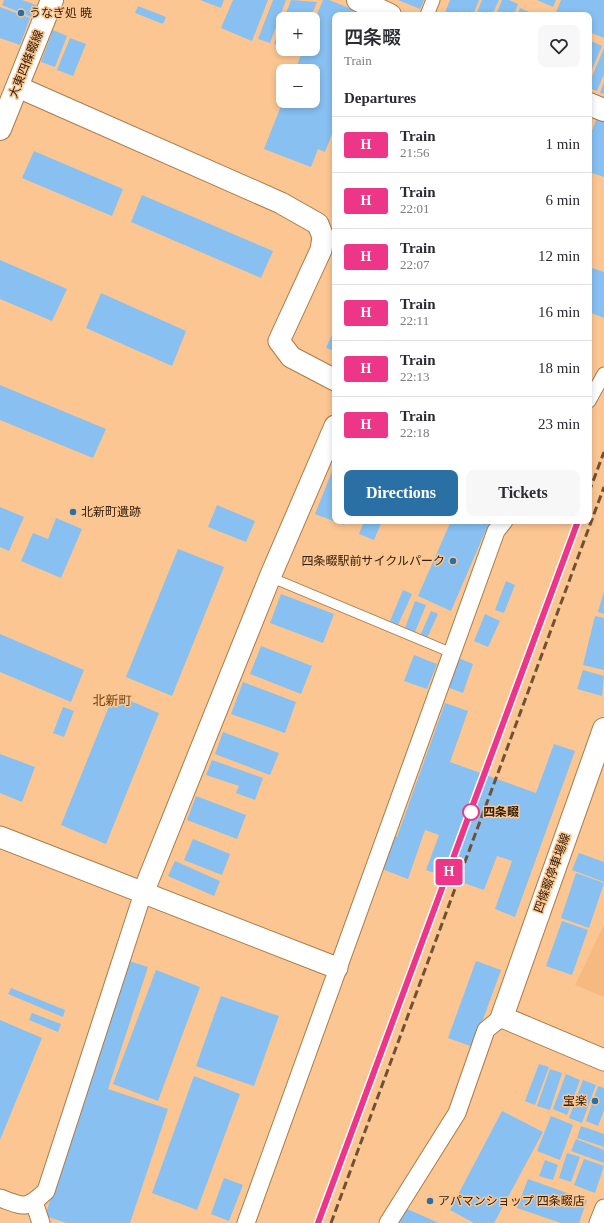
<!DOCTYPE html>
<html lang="en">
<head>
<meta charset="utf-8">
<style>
	body { margin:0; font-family:"Times New Roman","Noto Sans JP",serif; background:#f7f7f7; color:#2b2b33; height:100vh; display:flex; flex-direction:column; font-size:15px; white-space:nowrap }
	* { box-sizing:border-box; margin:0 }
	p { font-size:13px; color:#7c7c81 }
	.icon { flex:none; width:22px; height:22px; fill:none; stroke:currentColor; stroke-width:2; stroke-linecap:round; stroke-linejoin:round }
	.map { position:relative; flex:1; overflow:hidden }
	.sheet { position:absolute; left:332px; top:12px; width:260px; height:512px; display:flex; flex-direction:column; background:#fff; border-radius:8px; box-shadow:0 2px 6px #0003 }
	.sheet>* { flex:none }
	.badge { padding:0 8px; border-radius:3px; font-size:14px; line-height:26px }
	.tools { position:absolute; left:276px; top:12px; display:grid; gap:8px }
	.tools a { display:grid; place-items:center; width:44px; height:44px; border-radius:8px; background:#fff; box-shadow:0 2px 6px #0003; font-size:20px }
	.map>.badge { position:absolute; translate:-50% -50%; box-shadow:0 0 0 2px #fff }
	h2 { padding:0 12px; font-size:15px; line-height:36px }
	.round { display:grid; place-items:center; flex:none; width:42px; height:42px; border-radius:8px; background:#f7f7f7 }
	.headline { display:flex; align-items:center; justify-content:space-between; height:68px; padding:0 12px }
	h1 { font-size:19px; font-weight:600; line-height:30px }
	.button { display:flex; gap:8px; margin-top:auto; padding:8px 12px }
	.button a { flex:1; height:46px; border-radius:8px; background:#2a70a4; color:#fff; font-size:16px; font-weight:600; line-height:46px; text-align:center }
	.button a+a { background:#f7f7f7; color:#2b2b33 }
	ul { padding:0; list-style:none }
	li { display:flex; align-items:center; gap:12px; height:56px; padding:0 12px; border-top:1px solid #e1e1e2 }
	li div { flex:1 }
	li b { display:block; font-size:15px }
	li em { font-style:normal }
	li .badge { min-width:44px; font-weight:700; text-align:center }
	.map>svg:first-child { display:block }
</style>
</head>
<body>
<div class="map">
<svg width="604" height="1223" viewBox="0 0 604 1223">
	<rect width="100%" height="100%" fill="#fcc692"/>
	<path fill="#f6ba80" d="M604 925V997L575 985Z"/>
	<path fill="#87c0f1" d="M4 0H22L36 5 31 17 2 5Z
		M200 0H224L221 8Z
		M233 0H268L252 41 221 28Z
		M273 0H286L270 43 258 39Z
		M291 0 317 2 310 19H284Z
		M323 0H329L367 15H335V126L325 152 318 149 311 167 264 149 283 101H313V71H295L303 49H313V24Z
		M398 0H424L420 9Z
		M450 0H479L473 15H444Z
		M482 0H499L492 15H476Z
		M502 0H509L518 4 514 15H496Z
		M537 0H556L553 7Z
		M561 0H604V38L589 32V15H555Z
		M138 6 166 17 163 24 135 13Z
		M0 7 30 18 20 45 0 38Z
		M520 8 536 15H517Z
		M283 21V48L274 44Z
		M53 30 67 36 55 67 41 62Z
		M70 38 86 44 73 76 57 70Z
		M589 40 602 46 589 76Z
		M604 48V74L597 91 589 88V84Z
		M286 49H299L297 53Z
		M604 82V94L600 93Z
		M597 118 604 121V177L589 172V138Z
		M34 151 123 189 112 216 22 178Z
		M142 195 273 251 261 278 131 222Z
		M0 260 67 289 52 321 0 299Z
		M589 267 604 272V318L589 312Z
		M101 293 186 331 172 366 86 328Z
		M335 328V351L326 348Z
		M0 385 106 429 93 458 0 420Z
		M335 464V521H345L344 525 315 514Z
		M217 505 255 521 246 542 208 527Z
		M0 507 24 517 9 551 0 547Z
		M56 518 82 529 61 578 21 561 33 533 48 539Z
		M364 521H382L374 540 359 534Z
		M451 521H494L493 524 488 525 451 611 418 596Z
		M178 549 224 567 172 696 126 677Z
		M506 581 515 585 504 613 495 610Z
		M403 590 412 594 398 625 390 621Z
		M604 591V614L598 612Z
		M281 594 334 614 323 643 270 623Z
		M415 601 426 605 415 632 405 628Z
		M431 611 438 614 427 638 420 636Z
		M485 614 500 621 488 647 474 641Z
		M595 616 604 618V670L583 665Z
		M0 634 84 670 71 702 0 672Z
		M261 646 312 666 301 694 250 674Z
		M414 655 437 664 427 689 404 681Z
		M458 658 473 664 463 693 447 687Z
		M583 670 604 676 602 696 577 689Z
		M243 682 296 702 285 733 231 714Z
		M114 694 159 713 106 844 61 825Z
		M445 703 468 711 450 762 536 793 554 744 575 751 515 917 495 909 512 861 497 856 484 890 426 870 439 835 425 830 408 879 382 869 394 836 397 837Z
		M63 707 74 711 64 737 53 733Z
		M223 732 279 753 270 775 215 754Z
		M0 754 35 767 22 802 0 793Z
		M212 760 263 778 255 800 236 793 239 786 206 775Z
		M196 796 246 815 237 839 187 820Z
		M193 839 230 854 222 875 184 860Z
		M579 853 604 862V882L572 870Z
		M175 861 220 881 214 896 168 876Z
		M576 873 604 883 589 928 561 918Z
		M562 921 588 930 572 975 546 966Z
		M129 961 148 967 108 1089 168 1109 130 1223H67L45 1216Z
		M476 961 501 970 473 1047 448 1038Z
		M156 970 200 987 158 1101 113 1084Z
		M11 988 65 1010 63 1017 8 994Z
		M221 996 279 1016 254 1086 196 1066Z
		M32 1013 61 1024 58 1032 29 1020Z
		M0 1020 42 1038 0 1140Z
		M539 1064 549 1067 535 1105 525 1101Z
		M550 1069 562 1073 550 1110 537 1106Z
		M566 1074 580 1080 567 1115 553 1109Z
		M194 1076 240 1094 197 1210 152 1193Z
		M583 1080 596 1085 582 1123 569 1118Z
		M598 1086 604 1088V1110L598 1126 586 1121Z
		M502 1111 543 1132 494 1223H474L450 1210Z
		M551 1116 573 1125 560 1160 537 1151Z
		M581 1126 604 1134V1147L577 1138Z
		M576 1139 604 1150V1163L571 1151Z
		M567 1153 580 1157 571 1182 559 1178Z
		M584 1159 604 1166 595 1193 574 1185Z
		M545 1160 558 1165 553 1180 539 1176Z
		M224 1178 243 1185 229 1221 211 1214Z
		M528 1179 587 1200 579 1223H561L517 1208Z
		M405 1208 439 1223H398Z"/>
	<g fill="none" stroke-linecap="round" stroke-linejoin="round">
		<g stroke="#ac7a48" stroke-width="11">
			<path id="service" d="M270 577 452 653"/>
		</g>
		<g stroke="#ac7a48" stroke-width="15">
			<path id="pedestrian" d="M427 15 433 0
				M589 401 604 374"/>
		</g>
		<g stroke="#ac7a48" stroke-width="19">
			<path id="minor" d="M0 1198C24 1207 26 1210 46 1191L143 893
				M34 1202 41 1223
				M246 1223 496 531 504 521
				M388 1223 457 1113 486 1030 502 1017
				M598 1223 604 1208"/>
		</g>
		<g stroke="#ac7a48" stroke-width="23">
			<path id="tertiary" d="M18 87 281 203 318 224 323 237 321 250 279 341 291 357 335 380
				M0 837 337 968
				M143 893 270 577 335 426
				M502 1017 604 1060"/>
		</g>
		<g stroke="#ac7a48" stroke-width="24">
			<path id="secondary" d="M358 0 390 15
				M589 104 604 110
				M0 129 52 0
				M502 1017 604 729"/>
		</g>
		<use href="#service" stroke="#fff" stroke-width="9"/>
		<use href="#pedestrian" stroke="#fff" stroke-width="13"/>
		<use href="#minor" stroke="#fff" stroke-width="17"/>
		<use href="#tertiary" stroke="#fff" stroke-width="21"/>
		<use href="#secondary" stroke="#fff" stroke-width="22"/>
		<path stroke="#705133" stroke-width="3" stroke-dasharray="8 4" stroke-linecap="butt" d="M589 492 604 452
			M318 1223 578 521
			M331 1223 604 487"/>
	</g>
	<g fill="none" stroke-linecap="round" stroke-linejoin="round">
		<g stroke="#fff" stroke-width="9">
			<path id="line" d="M318 1223 578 521"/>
		</g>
		<use href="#line" stroke="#ee3689" stroke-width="6"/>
	</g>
	<g fill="#2a70a4" stroke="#fcc692" stroke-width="1.5">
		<circle cx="21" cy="13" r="4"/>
		<circle cx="73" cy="512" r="4"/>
		<circle cx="453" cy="561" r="4"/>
		<circle cx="595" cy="1101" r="4"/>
		<circle cx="430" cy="1201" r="4"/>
	</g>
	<circle fill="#fff" stroke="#ee3689" stroke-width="2" cx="471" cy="812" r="8"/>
	<g text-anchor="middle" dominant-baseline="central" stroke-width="3" stroke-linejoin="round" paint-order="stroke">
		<g font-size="12" fill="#35200b" stroke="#fcc692" text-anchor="start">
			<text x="29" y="13">うなぎ処 暁</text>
			<text x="81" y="512">北新町遺跡</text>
			<text x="445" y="561" text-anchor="end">四条畷駅前サイクルパーク</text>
			<text x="587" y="1101" text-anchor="end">宝楽</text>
			<text x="438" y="1201">アパマンショップ 四条畷店</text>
		</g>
		<g font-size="12" fill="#35200b" stroke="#fcc692">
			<text transform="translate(26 64) rotate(-68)">大東四條畷線</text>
			<text transform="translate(552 873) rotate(-70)">四條畷停車場線</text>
		</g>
		<g font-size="12" font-weight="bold" fill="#35200b" stroke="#fcc692" text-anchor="start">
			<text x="483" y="812">四条畷</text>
		</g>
		<g font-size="13" fill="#764710" stroke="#fcc692">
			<text x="112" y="700">北新町</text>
		</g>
	</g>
</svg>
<div class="tools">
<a>+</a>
<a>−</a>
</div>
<b class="badge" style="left:449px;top:872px;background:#ee3689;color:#fff">H</b>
<section class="sheet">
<div class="headline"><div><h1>四条畷</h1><p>Train</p></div><a class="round"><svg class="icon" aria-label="heart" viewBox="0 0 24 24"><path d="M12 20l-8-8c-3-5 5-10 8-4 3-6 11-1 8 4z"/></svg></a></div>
<h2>Departures</h2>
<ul>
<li><span class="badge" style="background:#ee3689;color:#fff">H</span><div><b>Train</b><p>21:56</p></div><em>1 min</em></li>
<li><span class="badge" style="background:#ee3689;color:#fff">H</span><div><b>Train</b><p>22:01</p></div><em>6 min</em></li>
<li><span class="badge" style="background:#ee3689;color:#fff">H</span><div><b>Train</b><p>22:07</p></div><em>12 min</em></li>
<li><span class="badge" style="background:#ee3689;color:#fff">H</span><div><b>Train</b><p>22:11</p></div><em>16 min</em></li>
<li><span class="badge" style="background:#ee3689;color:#fff">H</span><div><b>Train</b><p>22:13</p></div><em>18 min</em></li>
<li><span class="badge" style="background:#ee3689;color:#fff">H</span><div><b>Train</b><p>22:18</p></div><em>23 min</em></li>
</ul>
<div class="button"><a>Directions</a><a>Tickets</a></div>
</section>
</div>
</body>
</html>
